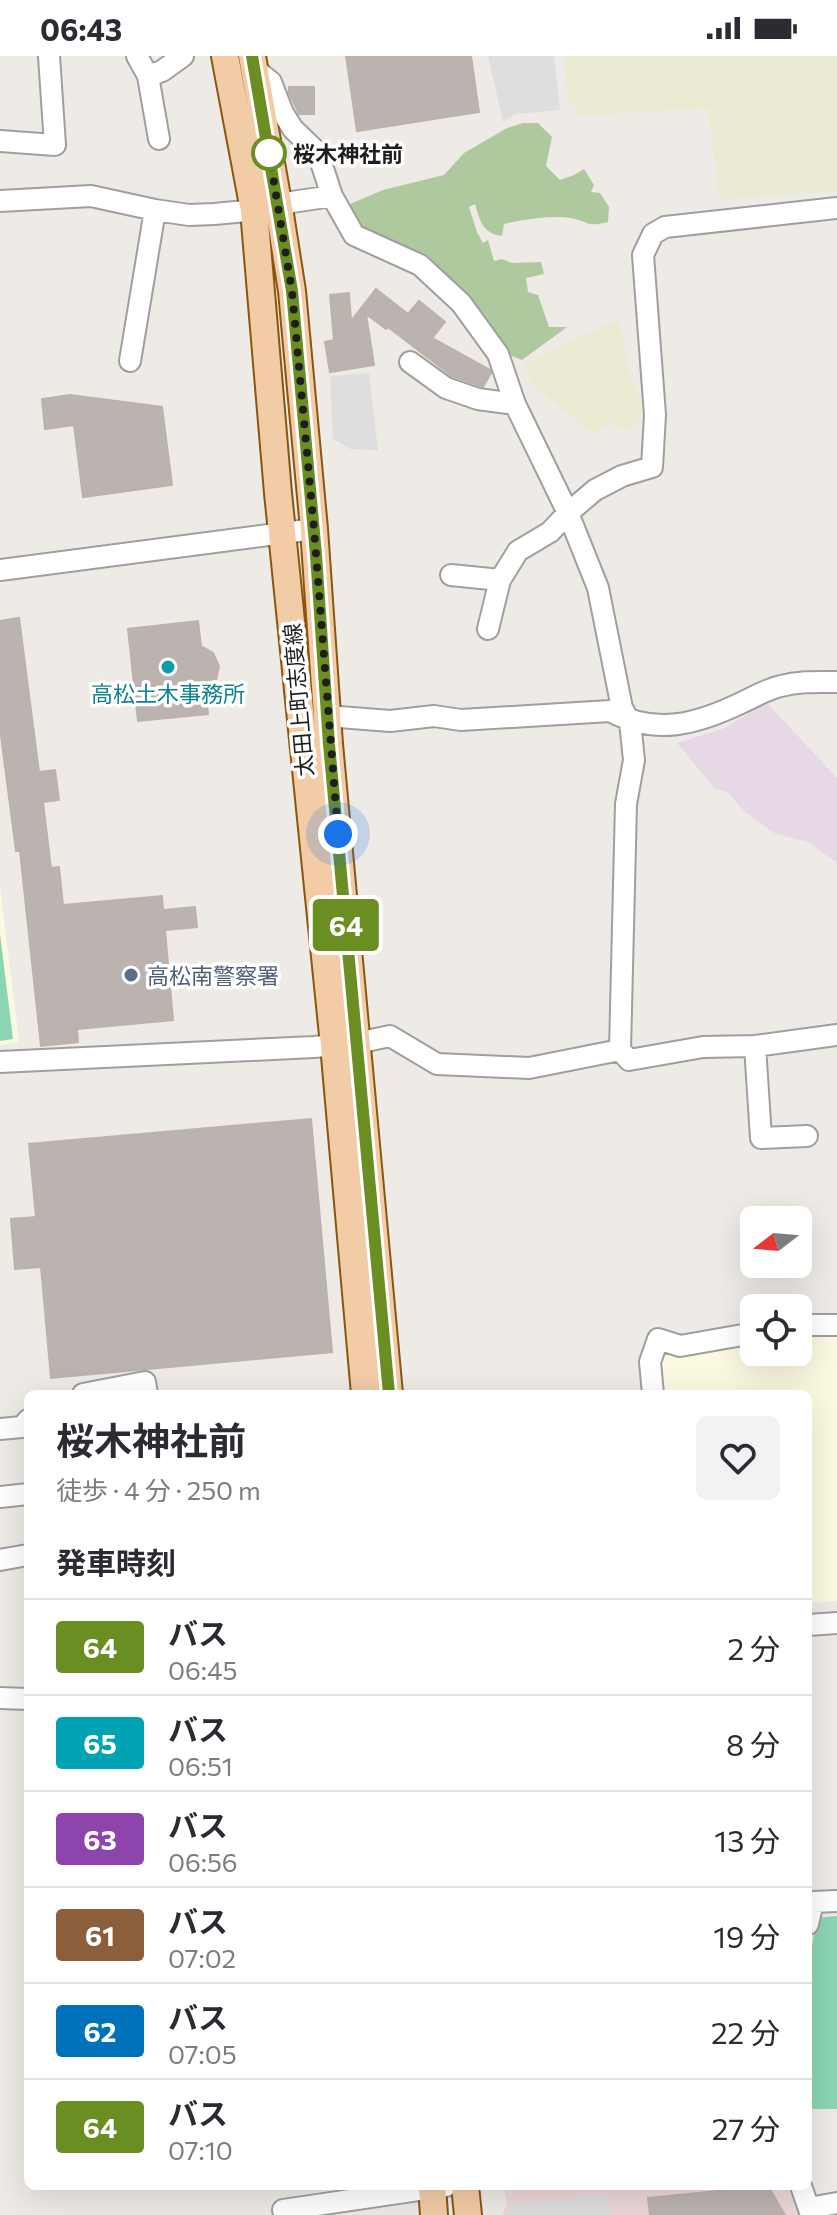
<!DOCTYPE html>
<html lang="ja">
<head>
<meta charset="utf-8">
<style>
	body { margin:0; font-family:Commissioner,"Noto Sans JP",sans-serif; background:#f2f2f3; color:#2b2b33; height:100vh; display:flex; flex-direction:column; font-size:30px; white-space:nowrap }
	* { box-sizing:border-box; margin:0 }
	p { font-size:26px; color:#7c7c81 }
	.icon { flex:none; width:44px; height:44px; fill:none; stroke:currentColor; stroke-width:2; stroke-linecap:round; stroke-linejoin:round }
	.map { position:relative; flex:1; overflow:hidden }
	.panel { position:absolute; left:24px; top:1334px; width:788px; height:800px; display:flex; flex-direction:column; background:#fff; border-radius:12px; box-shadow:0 8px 32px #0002 }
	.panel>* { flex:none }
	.badge { padding:0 16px; border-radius:6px; font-size:28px; line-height:52px }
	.needle { width:52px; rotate:254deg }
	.fabs { position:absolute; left:740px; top:1150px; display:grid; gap:16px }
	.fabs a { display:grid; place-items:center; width:72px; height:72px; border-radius:12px; background:#fff; box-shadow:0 8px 32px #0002; font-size:40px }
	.you { position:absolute; width:40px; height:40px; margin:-20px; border:6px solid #fff; border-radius:50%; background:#1a73e8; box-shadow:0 0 0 12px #1a73e833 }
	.map>.badge { position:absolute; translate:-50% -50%; box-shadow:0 0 0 4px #fff }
	h2 { padding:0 32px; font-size:30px; line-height:72px }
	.round { display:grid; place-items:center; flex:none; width:84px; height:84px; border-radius:12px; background:#f2f2f3 }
	.headline { display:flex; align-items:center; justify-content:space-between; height:136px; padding:0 32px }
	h1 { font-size:38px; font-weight:700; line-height:60px }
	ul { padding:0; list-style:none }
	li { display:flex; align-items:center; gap:24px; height:96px; padding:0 32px; border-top:2px solid #e1e1e2 }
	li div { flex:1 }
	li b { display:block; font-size:30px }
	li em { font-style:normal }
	li .badge { min-width:88px; font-weight:700; text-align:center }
	.status { display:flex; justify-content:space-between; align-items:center; height:56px; padding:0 40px; background:#fff; direction:ltr }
	.status svg { height:22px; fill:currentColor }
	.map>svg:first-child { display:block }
</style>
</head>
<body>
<div class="status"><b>06:43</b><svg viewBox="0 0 49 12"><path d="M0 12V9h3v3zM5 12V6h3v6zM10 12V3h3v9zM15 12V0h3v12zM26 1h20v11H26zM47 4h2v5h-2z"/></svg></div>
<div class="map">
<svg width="837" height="2159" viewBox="0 0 837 2159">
	<rect width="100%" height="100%" fill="#eeebe6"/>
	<path fill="#edd7d8" d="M504 2130H787L799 2159H502L507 2148Z"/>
	<path fill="#e7d8e5" d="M767 647 837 722V807L808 786 776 778 746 757 727 736 715 733 677 687 722 673Z"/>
	<path fill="#fcf9e1" d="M0 830 19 986 0 989Z
		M837 1271V1545L808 1547V1338H657L659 1288 754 1280V1296H798V1273Z"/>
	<path fill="#ebebd3" d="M564 0H837V135L720 144 708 52 580 60 568 42Z
		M619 263 629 313 648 364 625 375 609 367 593 378 531 327 524 308Z"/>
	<path fill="#afc99f" d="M523 67H538L552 81 546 110 560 124 574 119 584 113 594 129 591 136 600 137 609 151 608 166C586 172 589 165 570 162 553 159 520 164 504 168L502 180C483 178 480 165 475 148L469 151 477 176 483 187 488 184 494 205 502 203 512 207 541 206 544 218 526 222 528 236 538 239 549 271H567L522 304 507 298 470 245 356 169 350 148 383 134 444 119 464 97 507 72Z"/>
	<path fill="#8cd5b2" d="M0 878 13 983 0 985Z
		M837 1860V2053H809L808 1920 816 1862Z"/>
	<path fill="#dedede" d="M488 0H554L560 54 515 58 503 66Z
		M369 317 378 394 350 393 333 383 330 320Z
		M608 2138 610 2159H506L511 2148Z"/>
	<path fill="#bbb3af" stroke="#beb1a9" stroke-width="2" d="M346 0H471L479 56 357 75Z
		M289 31H314V58H299L289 37Z
		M376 233 408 258 419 245 445 266 432 282 490 314 491 317 483 331 452 320 388 271 386 273 366 258 374 309 330 316 325 286 334 284 330 239 349 237 351 265Z
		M70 339 162 351 172 429 83 441 74 369 45 373 42 343Z
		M19 562 39 716 55 714 59 744 43 746 51 812 59 811 63 849 162 840 163 854 195 851 197 871 165 874 173 964 77 973 78 986 41 990 20 795H16L0 672V565Z
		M198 565 201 590 213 597 219 610 216 624 205 633 208 658 138 665 128 573Z
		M311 1063 332 1296 51 1322 41 1211 15 1213 11 1163 36 1161 29 1088Z
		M768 2130 785 2159H650L648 2142Z"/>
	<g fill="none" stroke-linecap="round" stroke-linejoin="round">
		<g stroke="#9f9f9f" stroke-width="24">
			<path id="minor" d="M137 0 148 20 159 83
				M255 13 271 26 283 57 293 73 318 97 332 140
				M148 20 162 15 183 0
				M0 85 55 89 49 0
				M0 145 91 140 155 154 189 159 214 158 279 152 292 146 332 140 354 179 420 209 461 247 498 298 515 348
				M130 305 155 154
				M410 306 446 332 478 343 515 348 568 457 598 532 622 652 630 666 634 704 626 748 620 994
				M0 514 314 473
				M451 519 500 524 518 495 550 476 568 457 595 434 622 420 652 411 655 359 643 199 653 178 665 171 837 152
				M488 573 500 524
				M327 660 390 665 434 660 461 664 610 655C656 680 697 668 741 647 754 641 767 633 781 630 800 625 818 626 837 626
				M755 990 761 1082 807 1080
				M0 1006 314 991 357 987 390 980 437 1008 529 1012 620 994 629 1004 703 991 755 990 837 979
				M798 1269H837
				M83 1338 145 1326 147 1338
				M653 1338 650 1306 658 1283 680 1290 754 1277
				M0 1373 22 1371 28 1364
				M0 1441 28 1438
				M0 1504 28 1499
				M808 1569 837 1567
				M0 1642 28 1643
				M808 1868 813 1846 837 1845
				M801 2130 811 2159
				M809 2152 837 2147
				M283 2154 446 2130"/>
		</g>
		<g stroke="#895610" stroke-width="30">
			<path id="major" d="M225 0 254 154 278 437 334 989 365 1338
				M252 0 279 152 292 235 314 473 329 688 389 1338
				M432 2130 434 2159
				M465 2130 468 2159"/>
		</g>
		<use href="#minor" stroke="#fff" stroke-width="20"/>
		<use href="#major" stroke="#f2cba7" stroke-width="26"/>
	</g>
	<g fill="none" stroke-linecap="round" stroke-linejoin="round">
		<g stroke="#fff" stroke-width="18">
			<path id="line" d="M252 0 292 235 316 499 329 688 389 1338"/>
		</g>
		<use href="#line" stroke="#6b8e23" stroke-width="12"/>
		<path stroke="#1e1e1e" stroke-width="8" stroke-dasharray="0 14.4" d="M269 97 292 235 314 473 338 778"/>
	</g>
	<circle fill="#fff" stroke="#6b8e23" stroke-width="4" cx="269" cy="97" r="16"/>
	<circle fill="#0f9aa8" stroke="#fff" stroke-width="3" cx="168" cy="611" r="8"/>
	<circle fill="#5c6f8a" stroke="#fff" stroke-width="3" cx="131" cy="919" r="8"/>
	<g text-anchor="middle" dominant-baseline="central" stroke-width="7" stroke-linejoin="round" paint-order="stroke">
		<g font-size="22" font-weight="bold" fill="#1e1e1e" stroke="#fff" text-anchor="start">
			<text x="293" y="97">桜木神社前</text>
		</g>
		<g font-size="22" fill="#0d838f" stroke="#fff">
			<text x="168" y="637">高松土木事務所</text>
		</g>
		<g font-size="22" fill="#1e1e1e" stroke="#fff">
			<text transform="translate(298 644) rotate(-95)">太田上町志度線</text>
		</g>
		<g font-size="22" fill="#4e5e75" stroke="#fff" text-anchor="start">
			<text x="147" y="919">高松南警察署</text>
		</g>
	</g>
</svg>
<div class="fabs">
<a><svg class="needle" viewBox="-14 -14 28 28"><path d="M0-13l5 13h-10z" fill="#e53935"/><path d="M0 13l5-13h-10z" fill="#7c7c81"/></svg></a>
<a><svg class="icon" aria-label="locate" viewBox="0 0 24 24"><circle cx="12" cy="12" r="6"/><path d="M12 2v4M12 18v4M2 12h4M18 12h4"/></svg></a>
</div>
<div class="you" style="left:338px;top:778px"></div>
<b class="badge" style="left:346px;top:869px;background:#6b8e23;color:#fff">64</b>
<section class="panel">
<div class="headline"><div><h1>桜木神社前</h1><p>徒歩 · 4 分 · 250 m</p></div><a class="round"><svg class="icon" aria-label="heart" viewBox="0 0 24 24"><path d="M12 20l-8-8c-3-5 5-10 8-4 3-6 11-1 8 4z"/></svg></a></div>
<h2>発車時刻</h2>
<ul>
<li><span class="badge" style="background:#6b8e23;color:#fff">64</span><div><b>バス</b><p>06:45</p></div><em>2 分</em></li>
<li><span class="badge" style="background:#00a3b4;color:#fff">65</span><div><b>バス</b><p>06:51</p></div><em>8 分</em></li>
<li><span class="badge" style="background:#8e44ad;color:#fff">63</span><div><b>バス</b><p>06:56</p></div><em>13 分</em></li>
<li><span class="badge" style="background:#8b5e3c;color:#fff">61</span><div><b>バス</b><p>07:02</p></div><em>19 分</em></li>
<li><span class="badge" style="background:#0072bc;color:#fff">62</span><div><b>バス</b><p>07:05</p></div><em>22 分</em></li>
<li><span class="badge" style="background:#6b8e23;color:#fff">64</span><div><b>バス</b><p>07:10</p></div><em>27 分</em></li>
</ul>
</section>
</div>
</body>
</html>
